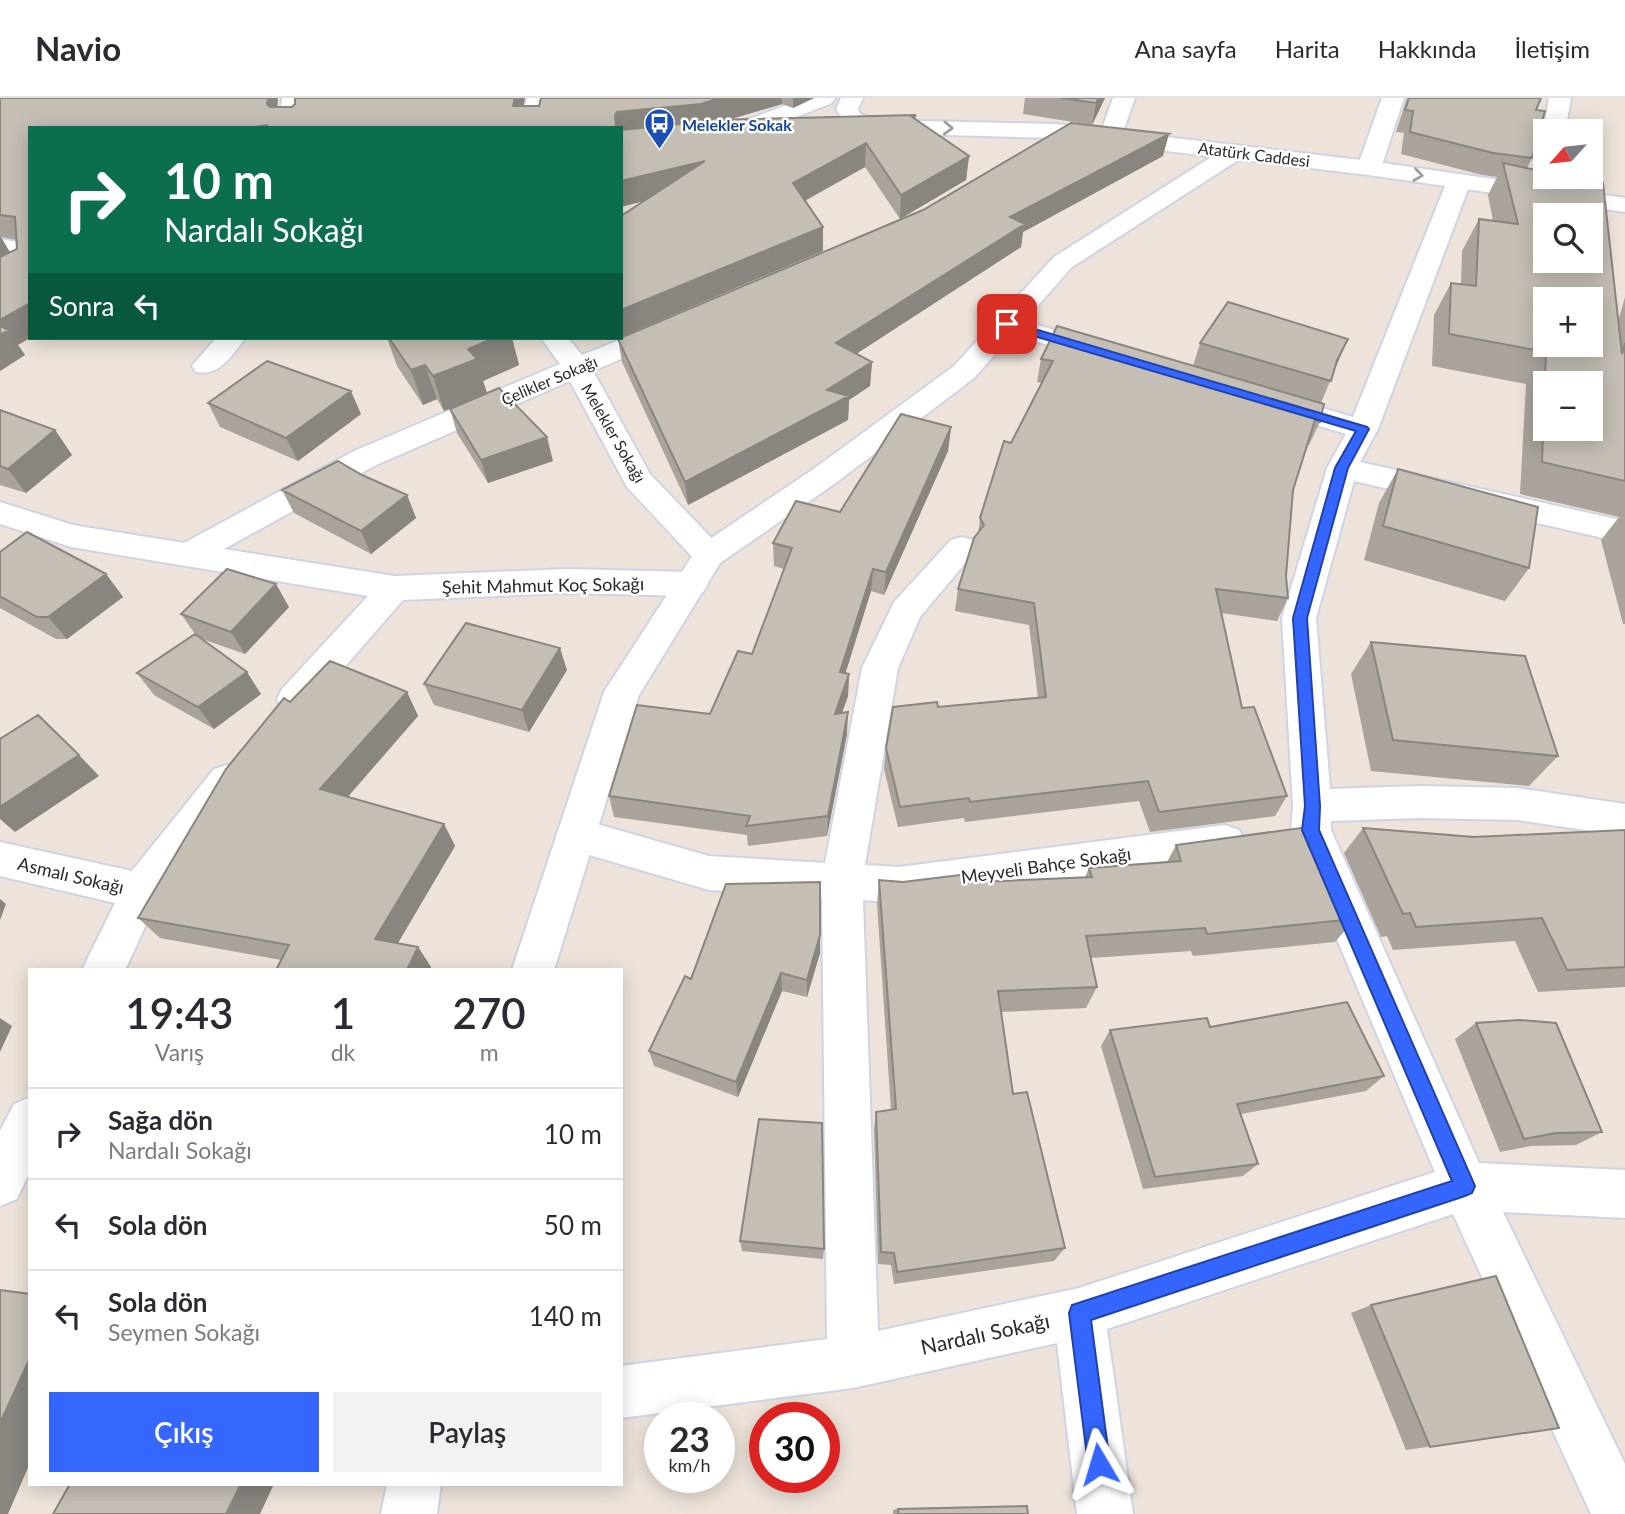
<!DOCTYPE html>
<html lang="tr">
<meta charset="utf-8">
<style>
body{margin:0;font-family:Lato,sans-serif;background:#f2f2f3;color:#2b2b33;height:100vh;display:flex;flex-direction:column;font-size:26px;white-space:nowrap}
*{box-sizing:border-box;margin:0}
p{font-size:23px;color:#7c7c81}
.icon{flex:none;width:38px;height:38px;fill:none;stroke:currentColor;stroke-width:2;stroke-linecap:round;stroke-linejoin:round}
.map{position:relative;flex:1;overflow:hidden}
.side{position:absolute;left:28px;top:870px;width:595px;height:518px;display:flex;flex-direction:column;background:#fff;border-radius:0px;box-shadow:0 4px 18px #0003}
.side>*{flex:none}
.top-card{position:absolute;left:28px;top:28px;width:595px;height:214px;border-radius:0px;box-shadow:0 4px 18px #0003;background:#0b6e4f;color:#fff;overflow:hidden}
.needle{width:46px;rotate:243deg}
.fabs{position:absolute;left:1533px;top:21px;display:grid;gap:14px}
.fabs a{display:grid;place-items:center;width:70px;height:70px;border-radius:0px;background:#fff;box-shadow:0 4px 18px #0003;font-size:35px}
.speed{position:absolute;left:644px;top:1304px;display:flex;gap:14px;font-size:35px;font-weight:700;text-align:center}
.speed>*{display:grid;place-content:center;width:91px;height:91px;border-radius:50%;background:#fff;box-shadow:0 4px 18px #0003;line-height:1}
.speed small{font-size:18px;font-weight:400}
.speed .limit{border:10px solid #d22;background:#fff;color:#111}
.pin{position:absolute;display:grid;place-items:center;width:60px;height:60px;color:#fff;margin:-30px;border-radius:14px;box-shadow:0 4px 10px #0006}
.me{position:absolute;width:77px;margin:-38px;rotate:353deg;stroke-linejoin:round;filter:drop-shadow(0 0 5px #0008)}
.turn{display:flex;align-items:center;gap:24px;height:147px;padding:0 21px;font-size:32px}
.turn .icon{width:91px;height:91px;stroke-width:2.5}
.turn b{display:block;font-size:49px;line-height:60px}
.then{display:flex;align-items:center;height:66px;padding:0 21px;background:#0003;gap:14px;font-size:26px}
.eta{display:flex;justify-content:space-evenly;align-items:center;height:119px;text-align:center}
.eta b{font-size:42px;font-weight:600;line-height:49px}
.action{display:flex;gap:14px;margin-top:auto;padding:14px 21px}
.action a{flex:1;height:80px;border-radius:0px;background:#3566ff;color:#fff;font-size:28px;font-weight:600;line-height:80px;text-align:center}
.action a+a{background:#f2f2f3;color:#2b2b33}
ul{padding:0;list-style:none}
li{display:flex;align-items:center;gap:21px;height:91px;padding:0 21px;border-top:2px solid #e1e1e2}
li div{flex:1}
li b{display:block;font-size:26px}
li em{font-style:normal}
header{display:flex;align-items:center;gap:42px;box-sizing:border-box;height:98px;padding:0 35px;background:#fff;border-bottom:2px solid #e1e1e2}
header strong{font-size:33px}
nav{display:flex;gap:38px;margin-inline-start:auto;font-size:24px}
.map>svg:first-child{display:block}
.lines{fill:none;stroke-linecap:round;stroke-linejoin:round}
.minor-casing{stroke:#cfd4e4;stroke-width:4}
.tertiary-casing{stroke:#cfd4e4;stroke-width:4}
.secondary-casing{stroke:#cfd4e4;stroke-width:4}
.minor{fill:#fff;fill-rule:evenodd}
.tertiary{fill:#fff;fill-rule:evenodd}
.secondary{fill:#fff;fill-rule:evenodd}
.wall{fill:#a9a39c;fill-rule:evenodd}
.shaded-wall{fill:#89857f}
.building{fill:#c4beb5;stroke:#89857f;stroke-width:2;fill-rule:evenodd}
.oneway{stroke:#9f9f9f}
.route{fill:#3566ff;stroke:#2242a6;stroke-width:2}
.labels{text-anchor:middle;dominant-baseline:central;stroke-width:5;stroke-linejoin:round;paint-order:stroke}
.far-transit-label{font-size:16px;font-weight:bold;fill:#164399;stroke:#fff;text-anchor:start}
.far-street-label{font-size:16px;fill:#292929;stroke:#fff}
.street-label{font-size:18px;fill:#292929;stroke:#fff}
.near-street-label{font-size:21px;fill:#292929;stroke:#fff}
</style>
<header>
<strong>Navio</strong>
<nav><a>Ana sayfa</a><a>Harita</a><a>Hakkında</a><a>İletişim</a></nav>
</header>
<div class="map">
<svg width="1625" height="1416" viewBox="0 0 1625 1416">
<rect width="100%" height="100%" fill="#ede3da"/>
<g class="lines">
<defs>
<path id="minor" d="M282 0H304L301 30H279Z
M527 0H549L542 30H520Z
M1113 0H1135L1121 39 1118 44H1102L1099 39Z
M1382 0H1404L1381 70 1377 75H1361L1357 70Z
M1549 0H1571L1565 33H1545V36L1543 33Z
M1459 76 1467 78 1471 83 1378 331 1360 364 1625 423V445L1354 383 1316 520 1330 691 1419 688 1518 690 1625 706V738L1518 722 1419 720 1331 723V732L1479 1065 1625 1072V1120L1503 1114 1625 1366V1416H1591L1453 1116 1107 1231 1133 1416H1077L1057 1245 853 1290 621 1320V1268L827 1241 822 800 709 792 562 749 556 737 562 725 576 720 709 758 825 765 862 570 894 504 951 442 962 439 973 442 978 450 920 519 898 570 865 767 899 769 1225 727 1239 732 1245 744 1239 756 1225 761 899 805 863 802 878 1233 1079 1190 1435 1074 1291 732 1293 708 1282 520 1327 370 1346 336 1261 310 1257 304 1261 298 1271 295 1353 319 1447 83 1451 78Z
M0 141 30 146V162L0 157Z
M1007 218 1112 249 1116 255 1112 261 1102 263 997 232 994 226 997 220Z
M669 222 679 224 682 230 679 236 593 273 650 376 720 449 725 457 720 465 709 468 698 465 627 389 570 283 376 367 224 451 394 478 567 471 691 474 703 478 708 486 703 494 691 498 567 495 403 502 308 611 295 615 282 611 277 601 282 591 368 498 71 449 0 426V404L73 427 184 445 354 353 560 266 541 240H568L582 257Z
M216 240H245C233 257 219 279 196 274L192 268Z
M227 667 240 671 246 682 156 805 125 872H82L115 805 0 778V744L132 773 214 671Z
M30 999V1073L17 1101 0 1108V1033L14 1006Z"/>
<path id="tertiary" d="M1235 47 1243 49 1246 54 1243 59 1072 169 974 280 837 384 720 465 639 597 554 872H512L604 594 698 449 815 370 954 268 1054 159 1227 49Z
M387 1386H441L437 1416H381Z"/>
<path id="secondary" d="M805 0H835L832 5 768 30 679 52 621 55V41L679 38 752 20Z
M841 0H863L858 11 860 16 882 22 1056 26 1369 63 1625 100V114L1369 77 1056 40 874 35 844 25 836 11Z"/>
</defs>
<use href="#minor" class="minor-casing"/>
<use href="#tertiary" class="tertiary-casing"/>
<use href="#secondary" class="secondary-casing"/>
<use href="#minor" class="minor"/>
<use href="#tertiary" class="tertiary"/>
<use href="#secondary" class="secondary"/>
</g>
<path class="wall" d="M0 0 278 9 525 0 523 8H539L541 0H814L793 10 782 6 730 21 916 17V21L969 58 966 82 900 121 865 69 805 103 823 153 644 103 621 30H30L18 247 25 257 0 273ZM1 139 17 142V151L10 155Z
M1025 0H1105L1092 27 1023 16Z
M1407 0H1541L1536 12 1532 60 1527 70 1618 224 1625 199V526H1623L1601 442 1619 419 1520 396 1526 286 1432 268 1434 217 1451 185 1461 186 1462 153 1479 121 1493 123 1488 97 1497 79 1482 77 1401 56 1404 35 1396 34Z
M1163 58 1023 134 1021 149 856 256 872 264 870 288 849 302 848 322 688 407 622 264 618 241Z
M387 240H512L519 267 483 283 487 295 444 313 437 301 423 307 397 268Z
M1200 245 1338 264 1321 305 1320 324 1309 347 1307 346 1293 392 1286 478 1288 500 1277 523 1221 515 1242 610 1287 698 1275 718 1150 734 1139 703 965 724 964 720 898 729 884 671 886 650 938 609 1038 600 1029 527 955 513 958 491 978 436 980 420 1011 345 1042 285 1037 284 1041 261 1193 268Z
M208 305 361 316 298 363 220 329Z
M450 311 553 363 488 385 457 335Z
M0 312 55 332 72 357 26 395 0 387Z
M951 329 948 353 884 497 871 493 845 576H849L848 598 842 615 847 636 827 738 748 748 747 737 614 719 609 698 710 616 752 556 784 471 774 468 773 445 840 414Z
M1398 371 1529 470 1505 503 1364 462 1379 405Z
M362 377 407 397 416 420 371 456 294 415 282 392Z
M0 454 106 476 123 499 67 541H56L0 510Z
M289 509 245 556 202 541 261 596 214 631 154 597 137 575 195 536 181 516Z
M1371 544 1558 658 1529 688 1371 673 1351 576Z
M567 572 529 634 434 607 424 586Z
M407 594 418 618 348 699 444 726 455 748 398 845 418 849 431 869 429 872H276L281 862 160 840 138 820 290 604Z
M1363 730 1474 739 1625 732V889L1538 894 1515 843 1393 852 1387 838 1381 839 1344 755Z
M1176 747 1355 821 1335 844 1193 858 1191 853 1091 860 1097 889 1086 910 1001 914 1013 996 1065 1150 1054 1163 894 1186 891 1167 878 1166 874 1031 876 1014 891 1012 877 806 879 782 903 784H978L1085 779 1089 770 1167 764Z
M820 855 807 899 782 893 738 999 654 968 649 953 691 881Z
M1476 925 1602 1034 1576 1047 1531 1048 1500 1054 1455 941Z
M1210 929 1384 978 1366 993 1241 1016 1258 1066 1243 1078 1143 1091 1101 948 1110 932Z
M740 1143 824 1151 823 1161 742 1153Z
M1371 1207 1559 1330 1406 1352 1351 1215Z
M898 1411 1028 1416H893V1412Z"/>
<path class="shaded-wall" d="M268 0H278L276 30 267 6Z
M515 0H525L518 30 513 8Z
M720 0H782V6L725 23 621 38V30H616L615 17 617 14Z
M793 0H814L793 10Z
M1099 0H1105L1092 27 1096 5Z
M267 27 268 30H247Z
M1169 36 1163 58 1023 134 1021 149 836 269V245L1010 119Z
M866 45 865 69 793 109V85Z
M969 58 966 82 900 121 901 97Z
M705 63 707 87 621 109V83Z
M823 129V153L621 239V212Z
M0 138 15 162 0 171Z
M30 205V240L18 247 25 257 0 273V222Z
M494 240H512L519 267 483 283 487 295 444 313 433 278 468 251Z
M1348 241 1338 264 1326 286 1337 262Z
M872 264 870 288 849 302 848 322 688 407 685 384Z
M425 267 437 301 423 307 411 272Z
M351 293 361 316 298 363 286 340Z
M951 329 948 353 884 497 886 474Z
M55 332 72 357 26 395 8 371Z
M547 339 553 363 488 385 481 362Z
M407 397 416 420 371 456 361 433Z
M873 471 871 493 839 596 840 574Z
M106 476 123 499 67 541 48 519Z
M276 486 289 509 245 556 231 534Z
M560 550 567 572 529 634 522 612Z
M247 574 261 596 214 631 198 609Z
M849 576 848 598 834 637 835 616Z
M407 594 418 618 335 713 320 691Z
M848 614 847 636 827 738 828 718Z
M79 657 99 678 15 734 0 721V709Z
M444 726 455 748 389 860 375 841Z
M0 801 6 806 0 822Z
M820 837V855L807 899V882Z
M418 849 431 869 429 872H407Z
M781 875 782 893 738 999 736 984Z
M0 920 12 928 0 954Z
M30 1260V1365L8 1416H0V1325Z
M241 1386H274L260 1416H226Z"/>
<path class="building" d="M0 0H268L267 6 270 9H292L295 6V0H515L513 8H539L541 0H720L701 6 617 14 615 17 616 30H268L267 27 247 30H30V205L0 222V159L17 151 15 119 0 117Z
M1061 0H1099L1096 5Z
M1409 0H1541L1536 12 1545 13 1532 60 1493 55 1410 34 1413 13 1405 12Z
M916 17 912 19 969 58 901 97 866 45 793 85 823 129 621 212V118L705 63 621 83V32L701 24 724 18 716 22Z
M1071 25 1169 36 1010 119 1025 126 836 245 872 264 827 292 849 298 685 384 618 241 923 112Z
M1503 65 1545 74V79H1570L1603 85 1622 256 1625 245V383L1542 364 1546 254 1449 236 1451 185 1476 188 1479 121 1518 126ZM1545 117H1591V163H1545ZM1545 201H1591V247H1545ZM1545 285H1591V331H1545Z
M1228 204 1348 241 1337 262 1331 283 1200 245Z
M0 228 9 232 0 237Z
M1057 228 1324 306 1320 324 1315 322 1293 392 1286 478 1288 500 1216 491 1242 610 1254 609 1287 698 1159 714 1148 683 970 704 969 700 900 709 886 650 893 609 937 604 938 609 1046 599 1034 505 958 491 974 440 984 427 980 420 1004 343 1011 345 1053 263 1041 261Z
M389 240H494L468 251 477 261 433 278 425 267 411 272Z
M267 263 351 293 286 340 208 305Z
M499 290 547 339 481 362 450 311Z
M0 312 55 332 8 371 0 368Z
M901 316 951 329 886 474 873 471 840 574 849 576 835 616 848 614 828 718 746 728 750 718 609 698 637 607 710 616 738 553 752 556 792 450 773 445 796 403 840 414Z
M338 363 362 377 407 397 361 433 282 392Z
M1398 371 1538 409 1529 470 1383 428Z
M27 434 106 476 48 519H37L0 498V454Z
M227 471 276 486 231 534 181 516Z
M466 525 560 550 522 612 424 586Z
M195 536 247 574 198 609 137 575Z
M1371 544 1525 558 1558 658 1393 642Z
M330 563 407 594 320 691 444 726 375 841 418 849 407 872H276L289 847 138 820 226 671 284 600 290 604Z
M38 617 79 657 0 709V641Z
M1315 728 1355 821 1207 836 1205 830 1086 838 1097 889 998 893 1013 996 1027 994 1065 1150 897 1174 894 1155 881 1154 876 1014 896 1011 879 782 903 784 976 775 978 784 1092 779 1089 770 1181 763 1176 747Z
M1363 730 1474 739 1625 732V869L1567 872 1542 820 1416 829 1410 815 1403 816Z
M820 784V837L807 882 781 875 736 984 649 953 685 878 691 881 726 786Z
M1347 904 1384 978 1237 1006 1258 1066 1155 1079 1110 932 1207 920 1210 929Z
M1520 922 1556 925 1602 1034 1556 1035 1524 1041 1476 925Z
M759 1021 822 1025 824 1151 740 1143Z
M1496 1178 1559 1330 1430 1349 1371 1207Z
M0 1192 30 1196V1260L0 1325Z
M70 1386H241L226 1416H53Z
M1027 1408 1028 1416H898V1411Z"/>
<defs><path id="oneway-chevron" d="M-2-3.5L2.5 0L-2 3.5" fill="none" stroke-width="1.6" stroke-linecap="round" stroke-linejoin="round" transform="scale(1.75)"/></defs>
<g class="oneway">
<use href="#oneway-chevron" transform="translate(948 30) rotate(2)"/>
<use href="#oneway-chevron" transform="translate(1418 77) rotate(8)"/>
</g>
<path class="route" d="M1003 224H1011L1367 329 1369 331 1348 370 1307 520 1320 708 1319 732 1475 1088 1472 1095 1465 1098 1091 1222 1110 1366 1107 1374 1099 1377 1091 1374 1088 1366 1069 1215 1072 1207 1452 1083 1302 732 1305 708 1293 520 1335 370 1356 333 1003 229Z"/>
<defs>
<symbol id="bus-pin" viewBox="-11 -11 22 30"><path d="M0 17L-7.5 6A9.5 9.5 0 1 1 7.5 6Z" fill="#1a4fb4" stroke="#fff"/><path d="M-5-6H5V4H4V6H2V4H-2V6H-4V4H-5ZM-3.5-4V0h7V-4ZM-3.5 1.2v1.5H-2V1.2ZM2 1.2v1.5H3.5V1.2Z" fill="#fff"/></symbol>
</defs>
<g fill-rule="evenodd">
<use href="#bus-pin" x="642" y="8" width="35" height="47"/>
</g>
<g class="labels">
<g class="far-transit-label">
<text x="682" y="26">Melekler Sokak</text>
</g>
<g class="far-street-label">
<text transform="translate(1254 56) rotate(7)">Atatürk Caddesi</text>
<text transform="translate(549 282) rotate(-23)">Çelikler Sokağı</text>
<text transform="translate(614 335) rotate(60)">Melekler Sokağı</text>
</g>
<g class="street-label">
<text transform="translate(543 487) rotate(-1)">Şehit Mahmut Koç Sokağı</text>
<text transform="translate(1046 767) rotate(-8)">Meyveli Bahçe Sokağı</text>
<text transform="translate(71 777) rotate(13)">Asmalı Sokağı</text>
</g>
<g class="near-street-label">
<text transform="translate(985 1235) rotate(-12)">Nardalı Sokağı</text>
</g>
</g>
</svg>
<div class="fabs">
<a><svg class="needle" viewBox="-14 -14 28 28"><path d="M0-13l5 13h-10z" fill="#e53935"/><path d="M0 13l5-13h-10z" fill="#7c7c81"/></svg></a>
<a><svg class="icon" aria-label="search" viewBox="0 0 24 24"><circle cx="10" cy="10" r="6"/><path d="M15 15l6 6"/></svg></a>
<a>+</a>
<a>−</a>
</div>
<div class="speed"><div>23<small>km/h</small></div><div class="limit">30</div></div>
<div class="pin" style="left:1007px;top:226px;background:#d93025"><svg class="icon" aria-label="arrive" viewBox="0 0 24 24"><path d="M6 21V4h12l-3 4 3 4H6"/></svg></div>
<svg class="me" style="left:1099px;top:1366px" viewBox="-20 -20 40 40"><path d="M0-17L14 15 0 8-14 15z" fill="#3566ff" stroke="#fff" stroke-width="4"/></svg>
<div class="top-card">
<div class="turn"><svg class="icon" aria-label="right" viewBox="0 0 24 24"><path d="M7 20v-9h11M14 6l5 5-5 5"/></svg><div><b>10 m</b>Nardalı Sokağı</div></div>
<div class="then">Sonra<svg class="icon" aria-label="left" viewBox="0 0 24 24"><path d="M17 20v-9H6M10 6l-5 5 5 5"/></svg></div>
</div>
<section class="side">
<div class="eta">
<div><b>19:43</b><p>Varış</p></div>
<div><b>1</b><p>dk</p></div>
<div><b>270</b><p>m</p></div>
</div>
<ul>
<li><svg class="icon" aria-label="right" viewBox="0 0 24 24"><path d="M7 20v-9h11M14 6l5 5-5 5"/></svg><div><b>Sağa dön</b><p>Nardalı Sokağı</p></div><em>10 m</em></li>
<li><svg class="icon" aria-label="left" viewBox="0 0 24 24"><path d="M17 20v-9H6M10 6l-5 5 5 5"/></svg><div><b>Sola dön</b></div><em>50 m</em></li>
<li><svg class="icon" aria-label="left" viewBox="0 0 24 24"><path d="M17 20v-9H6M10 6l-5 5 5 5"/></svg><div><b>Sola dön</b><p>Seymen Sokağı</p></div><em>140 m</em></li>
</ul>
<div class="action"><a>Çıkış</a><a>Paylaş</a></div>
</section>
</div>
